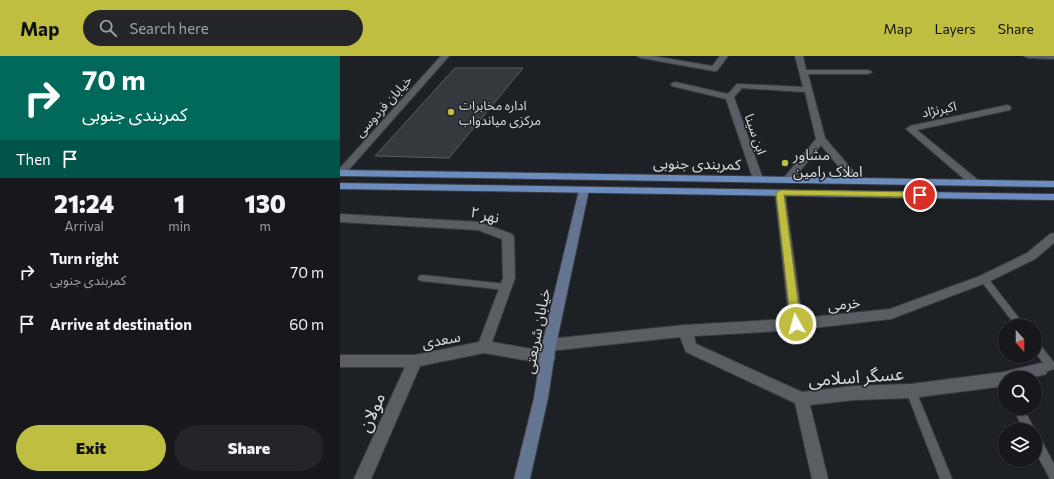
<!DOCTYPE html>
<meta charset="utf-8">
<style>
body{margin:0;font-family:Commissioner,"Noto Sans Arabic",sans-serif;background:#232528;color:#f1f3f6;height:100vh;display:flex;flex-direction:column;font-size:15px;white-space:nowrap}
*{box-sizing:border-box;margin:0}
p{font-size:13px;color:#9ea0a3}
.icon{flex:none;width:22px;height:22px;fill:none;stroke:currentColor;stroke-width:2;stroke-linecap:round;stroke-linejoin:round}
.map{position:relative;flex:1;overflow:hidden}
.side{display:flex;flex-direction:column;background:#16181b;width:340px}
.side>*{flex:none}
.hud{background:#00695c;color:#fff;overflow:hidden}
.needle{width:26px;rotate:159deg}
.tools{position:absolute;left:658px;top:263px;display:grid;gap:8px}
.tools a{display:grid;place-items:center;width:44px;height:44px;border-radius:50%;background:#16181b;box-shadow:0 1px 3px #0004,0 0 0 1px #35373a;font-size:20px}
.pin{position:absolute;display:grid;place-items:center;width:34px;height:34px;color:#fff;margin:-17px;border:2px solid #fff;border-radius:50%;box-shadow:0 1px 4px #0007}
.me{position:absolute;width:44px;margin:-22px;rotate:353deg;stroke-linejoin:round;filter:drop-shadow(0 0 3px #0008)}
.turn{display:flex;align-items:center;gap:14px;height:84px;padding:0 16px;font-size:18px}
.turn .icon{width:52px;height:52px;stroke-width:2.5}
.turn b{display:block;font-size:28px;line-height:34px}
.then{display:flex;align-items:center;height:38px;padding:0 16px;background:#0003;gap:8px;font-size:15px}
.eta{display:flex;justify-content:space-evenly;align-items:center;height:68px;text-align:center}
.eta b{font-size:24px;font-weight:800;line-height:28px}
.cta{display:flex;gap:8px;margin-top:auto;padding:8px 16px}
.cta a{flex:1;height:46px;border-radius:24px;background:#bfbe41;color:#111;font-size:16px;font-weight:800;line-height:46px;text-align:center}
.cta a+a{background:#232528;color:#f1f3f6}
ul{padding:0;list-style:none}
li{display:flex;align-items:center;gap:12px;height:52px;padding:0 16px}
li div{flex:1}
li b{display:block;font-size:15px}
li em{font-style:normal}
header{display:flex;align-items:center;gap:24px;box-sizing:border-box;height:56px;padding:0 20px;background:#bfbe41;color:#111}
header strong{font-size:19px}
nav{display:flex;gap:22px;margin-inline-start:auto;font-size:14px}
.search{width:280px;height:36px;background:#232528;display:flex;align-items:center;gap:10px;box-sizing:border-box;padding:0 14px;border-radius:22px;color:#9ea0a3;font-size:15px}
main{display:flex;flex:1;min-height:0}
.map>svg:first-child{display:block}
.building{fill:#35383d;stroke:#5a5e63}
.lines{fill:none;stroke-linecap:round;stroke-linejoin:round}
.lane-casing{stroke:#3a3c41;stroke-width:2}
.street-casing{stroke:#3a3c41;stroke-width:2}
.secondary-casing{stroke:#3a3c41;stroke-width:2}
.primary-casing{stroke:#3a3c41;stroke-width:2}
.lane{fill:#5a5e64;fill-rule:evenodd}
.street{fill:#5a5e64;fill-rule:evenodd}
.secondary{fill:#637591;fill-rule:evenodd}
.primary{fill:#6c8cbe;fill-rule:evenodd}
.route{fill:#bfbe41;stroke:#7c7c2a}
.poi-dot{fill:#bfbe41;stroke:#1d2024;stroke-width:1.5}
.labels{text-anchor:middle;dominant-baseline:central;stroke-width:3;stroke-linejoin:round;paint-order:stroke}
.far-poi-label{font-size:13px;fill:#dbdde1;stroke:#1d2024;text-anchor:start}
.far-street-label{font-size:13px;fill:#dbdde1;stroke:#1d2024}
.poi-label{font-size:15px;fill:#dbdde1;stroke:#1d2024;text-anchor:start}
.street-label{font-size:15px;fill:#dbdde1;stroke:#1d2024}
.near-street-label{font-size:18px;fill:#dbdde1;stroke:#1d2024}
</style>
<header>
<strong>Map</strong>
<div class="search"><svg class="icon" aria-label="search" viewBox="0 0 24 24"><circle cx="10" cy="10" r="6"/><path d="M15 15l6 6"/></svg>Search here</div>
<nav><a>Map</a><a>Layers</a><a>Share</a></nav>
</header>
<main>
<section class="side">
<div class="hud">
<div class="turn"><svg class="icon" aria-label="right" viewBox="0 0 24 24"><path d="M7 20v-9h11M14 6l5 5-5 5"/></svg><div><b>70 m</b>کمربندی جنوبی</div></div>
<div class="then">Then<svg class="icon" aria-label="arrive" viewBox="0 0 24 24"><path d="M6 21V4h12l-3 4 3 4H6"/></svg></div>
</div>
<div class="eta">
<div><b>21:24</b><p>Arrival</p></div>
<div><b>1</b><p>min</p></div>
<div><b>130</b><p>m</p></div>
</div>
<ul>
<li><svg class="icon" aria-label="right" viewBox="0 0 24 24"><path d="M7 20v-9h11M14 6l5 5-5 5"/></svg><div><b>Turn right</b><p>کمربندی جنوبی</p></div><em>70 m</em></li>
<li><svg class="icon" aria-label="arrive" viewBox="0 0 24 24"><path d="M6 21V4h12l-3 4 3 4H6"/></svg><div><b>Arrive at destination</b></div><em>60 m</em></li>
</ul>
<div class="cta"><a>Exit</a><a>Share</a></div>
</section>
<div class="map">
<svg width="714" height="423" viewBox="0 0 714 423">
<rect width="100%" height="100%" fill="#1d2024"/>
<path class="building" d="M115 12H183L109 102 35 100Z"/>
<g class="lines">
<defs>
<path id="lane" d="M82 219 166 228 169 229 170 231 169 233 166 234 82 225 79 224 78 222 79 220Z
M644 220 647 221 685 270H676L641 225 640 223 641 221Z
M695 285 698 286 714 307V313L701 317 698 316 696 313 698 310 704 308 695 296Z
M571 330 574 332 576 335 612 423H600L566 335 568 332Z
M673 352H683L695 374V375L684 374Z
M695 379 699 380 714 408V423H710L695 395Z"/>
<path id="street" d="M101 0H109L4 119 0 120V112Z
M297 0H313L372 10 380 0H388L377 15H374L301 2Z
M455 0H463L466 14H528L532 16 528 18H468L485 82 520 123 521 125 520 127H512L481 89 451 126 447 127 442 124 476 83 465 36 402 32 394 41 423 123 418 126 413 123 386 43 332 30 331 28 335 26 388 38 397 28H400L463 31Z
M684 0H714V3L688 2Z
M667 49 670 50 671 52 670 54 577 74 638 124 639 126 638 128H630L566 73 570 70Z
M440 134 445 137 462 262 550 253 640 220 687 197 710 178 714 177V187L695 203 648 226 551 263 456 274 354 280 356 288 462 336 514 330 571 328 664 316 701 307 706 308 708 313 706 318 691 322H665V330L571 342 514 344 470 349 488 423H472L455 347 346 296 340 281 209 295 204 293 202 289 204 285 209 283 345 269 449 263 435 137Z
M0 158 139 166 172 178 174 181 175 222 152 286 208 296 213 298 215 302 213 306 208 308 144 297 80 310 31 423H14L65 311H0V299H75L139 286 163 222 162 183 138 174 0 166Z"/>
<path id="secondary" d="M244 131 249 134 216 289 208 342 190 423H174L194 342 202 289 239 134Z"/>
<path id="primary" d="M0 114 714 125V131L0 120Z
M0 127 714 138V144L0 133Z"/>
</defs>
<use href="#lane" class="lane-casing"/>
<use href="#street" class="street-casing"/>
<use href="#secondary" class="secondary-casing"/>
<use href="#primary" class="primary-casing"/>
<use href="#lane" class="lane"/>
<use href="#street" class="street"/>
<use href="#secondary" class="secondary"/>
<use href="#primary" class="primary"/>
</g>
<path class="route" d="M440 134 580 136 583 139 580 141 444 139 461 268 459 271 456 273 452 271 451 268 436 137Z"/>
<g class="poi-dot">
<circle cx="111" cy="56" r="4"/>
<circle cx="445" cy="107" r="4"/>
</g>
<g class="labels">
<g class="far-poi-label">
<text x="119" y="49">اداره مخابرات<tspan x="119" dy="15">مرکزی میاندواب</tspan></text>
</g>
<g class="far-street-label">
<text transform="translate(43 50) rotate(-48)">خیابان فردوسی</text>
<text transform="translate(599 53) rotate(-12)">اکبرنژاد</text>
<text transform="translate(416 78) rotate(71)">ابن سینا</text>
</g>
<g class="poi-label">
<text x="453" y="98">مشاور<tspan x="453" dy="17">املاک رامین</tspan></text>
</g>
<g class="street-label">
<text transform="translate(357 107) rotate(1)">کمربندی جنوبی</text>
<text transform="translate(145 158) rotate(13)">نهر ۲</text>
<text transform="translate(504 247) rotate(-6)">خرمی</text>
<text transform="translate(196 275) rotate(-79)">خیابان شریعتی</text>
<text transform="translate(101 283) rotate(-11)">سعدی</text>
</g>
<g class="near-street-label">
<text transform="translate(516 320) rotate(-4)">عسگر اسلامی</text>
<text transform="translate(31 356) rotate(-66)">مولان</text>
</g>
</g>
</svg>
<div class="tools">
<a><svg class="needle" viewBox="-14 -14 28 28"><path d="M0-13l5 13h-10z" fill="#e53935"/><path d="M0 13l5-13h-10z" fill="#9ea0a3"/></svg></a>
<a><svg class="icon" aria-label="search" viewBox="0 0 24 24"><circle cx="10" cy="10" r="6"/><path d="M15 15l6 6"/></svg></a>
<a><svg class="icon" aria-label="layers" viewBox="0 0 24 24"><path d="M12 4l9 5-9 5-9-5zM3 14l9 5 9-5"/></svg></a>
</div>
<div class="pin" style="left:580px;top:139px;background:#d93025"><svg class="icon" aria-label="arrive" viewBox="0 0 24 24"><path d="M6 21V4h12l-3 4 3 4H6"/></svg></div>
<svg class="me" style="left:456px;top:268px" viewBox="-20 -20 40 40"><circle r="17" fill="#bfbe41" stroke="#fff" stroke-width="3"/><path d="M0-11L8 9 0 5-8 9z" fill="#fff"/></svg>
</div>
</main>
